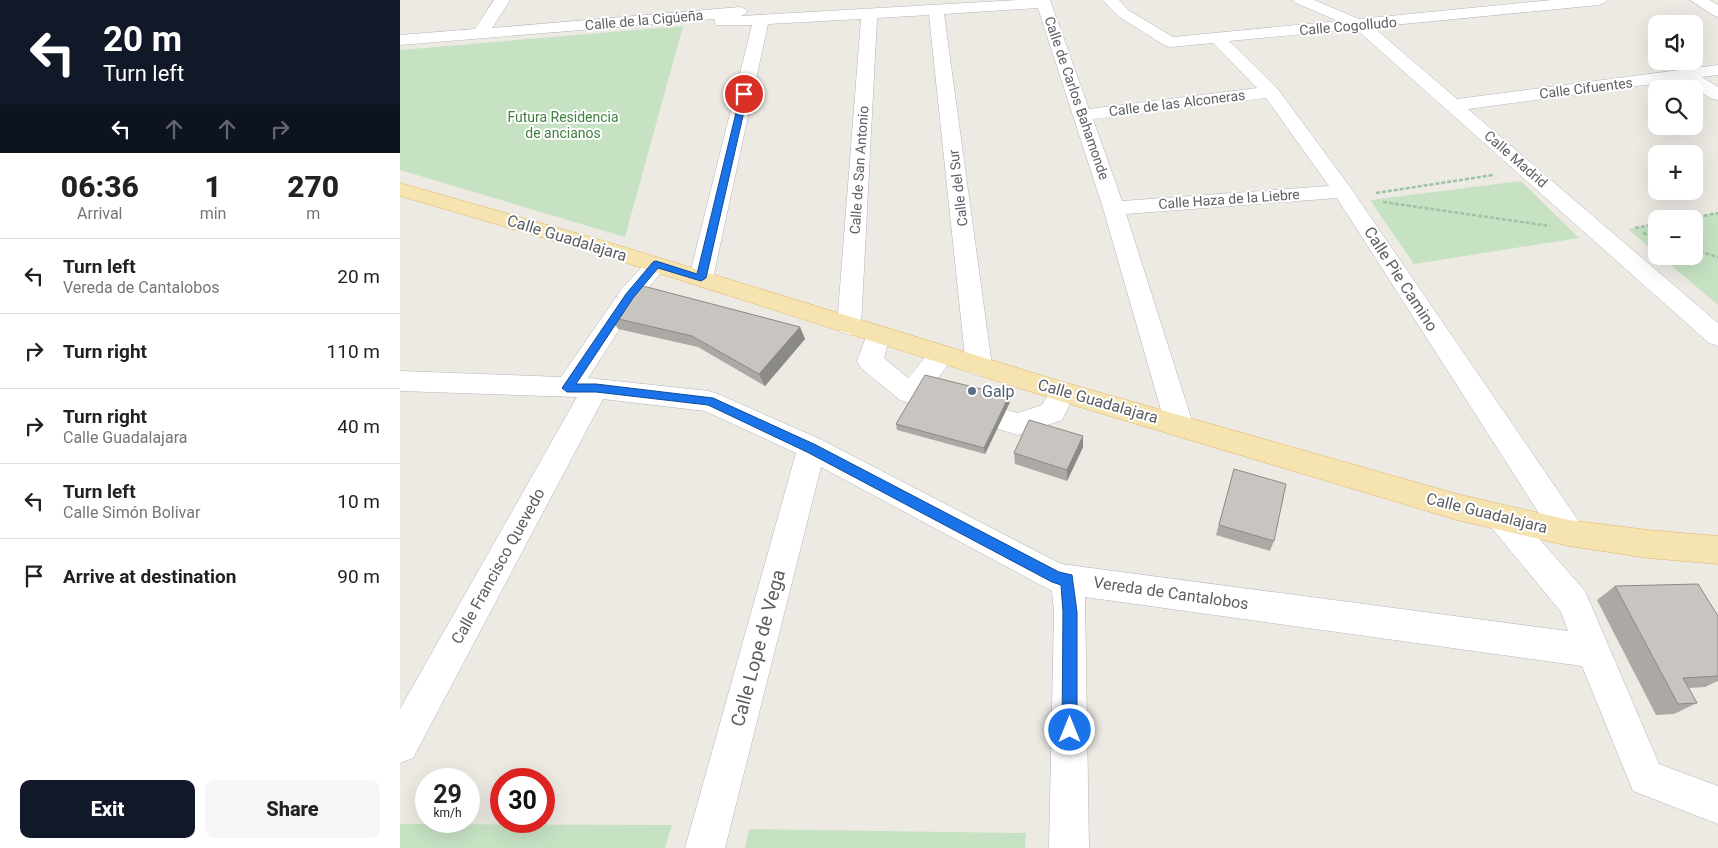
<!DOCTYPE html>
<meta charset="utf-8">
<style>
body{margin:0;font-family:Roboto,sans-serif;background:#f6f6f6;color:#222;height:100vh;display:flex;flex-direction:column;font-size:19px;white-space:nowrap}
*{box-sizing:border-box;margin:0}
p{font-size:16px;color:#767676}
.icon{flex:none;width:28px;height:28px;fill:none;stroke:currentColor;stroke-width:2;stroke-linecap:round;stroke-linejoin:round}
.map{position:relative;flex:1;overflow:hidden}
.sheet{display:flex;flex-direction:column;background:#fff;width:400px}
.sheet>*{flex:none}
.hud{background:#111827;color:#fff;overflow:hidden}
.buttons{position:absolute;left:1248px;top:15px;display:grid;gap:10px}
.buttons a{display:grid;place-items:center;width:55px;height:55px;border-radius:10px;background:#fff;box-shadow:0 5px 20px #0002;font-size:25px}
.speed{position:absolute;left:15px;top:768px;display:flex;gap:10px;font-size:25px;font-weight:700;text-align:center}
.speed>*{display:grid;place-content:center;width:65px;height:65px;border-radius:50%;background:#fff;box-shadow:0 5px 20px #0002;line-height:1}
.speed small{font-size:12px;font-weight:400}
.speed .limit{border:8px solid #d22;background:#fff;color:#111}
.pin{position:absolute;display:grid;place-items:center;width:42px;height:42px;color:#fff;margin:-21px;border:2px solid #fff;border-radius:50%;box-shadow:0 1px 5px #0007}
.me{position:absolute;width:55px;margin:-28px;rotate:0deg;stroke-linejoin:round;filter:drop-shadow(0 0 4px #0008)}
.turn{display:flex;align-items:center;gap:18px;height:105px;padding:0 20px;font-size:22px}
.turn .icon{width:65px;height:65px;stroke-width:2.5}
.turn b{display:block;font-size:35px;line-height:42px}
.lanes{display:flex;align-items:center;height:48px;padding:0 20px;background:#0003;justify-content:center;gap:25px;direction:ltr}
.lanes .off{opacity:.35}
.eta{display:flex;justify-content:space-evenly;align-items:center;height:85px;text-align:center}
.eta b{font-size:30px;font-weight:800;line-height:35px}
.action{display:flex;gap:10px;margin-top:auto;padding:10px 20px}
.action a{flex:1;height:58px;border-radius:10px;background:#111827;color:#fff;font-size:20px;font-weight:800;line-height:58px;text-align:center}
.action a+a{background:#f6f6f6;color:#222}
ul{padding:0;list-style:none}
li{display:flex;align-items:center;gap:15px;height:75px;padding:0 20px;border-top:1px solid #e0e0e0}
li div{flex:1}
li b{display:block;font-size:19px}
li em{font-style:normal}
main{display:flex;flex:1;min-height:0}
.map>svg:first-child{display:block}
.green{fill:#c6e2c3}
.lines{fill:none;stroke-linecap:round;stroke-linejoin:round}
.minor-casing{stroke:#b1b4b8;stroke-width:1}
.major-casing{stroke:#e2b568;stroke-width:1}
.path{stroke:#9dc2a4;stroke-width:2.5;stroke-dasharray:4 2;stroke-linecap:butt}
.minor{fill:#fff;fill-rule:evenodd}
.major{fill:#f6e4b0;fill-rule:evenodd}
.wall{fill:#aca9a5}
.shaded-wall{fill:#8c8a86}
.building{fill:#c8c5c0;stroke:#8c8a86}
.route{fill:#1a73e8;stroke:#114b97}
.service-dot{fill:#5c6f8a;stroke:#fff;stroke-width:2}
.labels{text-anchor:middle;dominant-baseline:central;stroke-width:4;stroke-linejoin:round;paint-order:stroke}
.far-street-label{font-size:14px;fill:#5c6063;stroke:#fff}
.far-park-label{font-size:14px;fill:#41803e;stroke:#fff}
.street-label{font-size:16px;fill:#5c6063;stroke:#fff}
.service-label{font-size:16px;fill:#4e5e75;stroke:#fff;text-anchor:start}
.near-street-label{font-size:19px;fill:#5c6063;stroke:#fff}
</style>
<main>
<section class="sheet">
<div class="hud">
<div class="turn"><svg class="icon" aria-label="left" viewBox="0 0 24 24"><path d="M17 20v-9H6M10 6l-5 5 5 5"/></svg><div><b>20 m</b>Turn left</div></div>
<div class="lanes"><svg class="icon" aria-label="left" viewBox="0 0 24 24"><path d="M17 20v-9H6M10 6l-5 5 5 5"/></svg><svg class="icon off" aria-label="ahead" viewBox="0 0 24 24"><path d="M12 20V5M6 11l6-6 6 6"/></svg><svg class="icon off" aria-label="ahead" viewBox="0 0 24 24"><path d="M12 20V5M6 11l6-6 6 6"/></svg><svg class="icon off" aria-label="right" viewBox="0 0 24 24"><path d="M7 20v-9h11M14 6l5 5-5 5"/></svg></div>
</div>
<div class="eta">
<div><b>06:36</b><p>Arrival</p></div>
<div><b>1</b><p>min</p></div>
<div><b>270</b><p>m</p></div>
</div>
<ul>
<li><svg class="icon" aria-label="left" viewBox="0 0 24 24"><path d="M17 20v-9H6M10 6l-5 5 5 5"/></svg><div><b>Turn left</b><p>Vereda de Cantalobos</p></div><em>20 m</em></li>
<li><svg class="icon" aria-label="right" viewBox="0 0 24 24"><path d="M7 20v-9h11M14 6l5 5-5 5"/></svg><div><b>Turn right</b></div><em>110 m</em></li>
<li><svg class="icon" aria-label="right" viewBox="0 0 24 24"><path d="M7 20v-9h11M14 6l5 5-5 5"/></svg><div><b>Turn right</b><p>Calle Guadalajara</p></div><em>40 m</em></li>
<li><svg class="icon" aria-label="left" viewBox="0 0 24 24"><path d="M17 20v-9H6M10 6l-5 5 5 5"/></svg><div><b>Turn left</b><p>Calle Simón Bolivar</p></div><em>10 m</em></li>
<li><svg class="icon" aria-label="arrive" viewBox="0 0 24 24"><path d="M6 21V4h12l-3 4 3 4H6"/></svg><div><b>Arrive at destination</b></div><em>90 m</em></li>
</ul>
<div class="action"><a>Exit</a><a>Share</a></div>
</section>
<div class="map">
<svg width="1318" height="848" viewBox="0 0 1318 848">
<rect width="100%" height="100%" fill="#edeae4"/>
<path class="green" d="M283 26 225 237 0 170V50Z
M1121 181 1179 238 1014 264 970 200Z
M1318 213V305L1260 256H1294V219H1286Z
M1256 224V253L1228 229Z
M0 824 272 825 265 848H0Z
M349 829 626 833 625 848H345Z"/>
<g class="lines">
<defs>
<path id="minor" d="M94 0H110L92 28 340 7 345 9 348 12 341 16 618 0H650L689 109 857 88 813 43 770 47 764 45 718 16 703 0H719L728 10 773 37 938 21 896 3 893 0H914L959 19 1152 0H1207L1204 3 1199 5 973 27 1057 99 1318 65V75L1302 77 1318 87V100L1312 99 1282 80 1068 109 1318 323V346L1309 343 956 29 829 41 877 88 950 187 1180 523 1184 533 1180 543 1169 546 1158 543 937 198 726 214 793 424 789 432 779 435 769 432 765 424 703 208 638 8 544 14 592 366 588 373 579 376 570 373 566 366 529 15 477 18 461 326 458 332 449 335 440 332 437 326 461 19 368 24 313 278 309 283 301 286 293 283 289 278 352 25H316L314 19 0 45V35L75 29ZM866 98 929 186 722 201 693 119Z
M1290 0H1309L1318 5V17L1313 15Z
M256 258 264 260 267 265 237 302 188 378 309 391 318 394 422 440 661 564 1168 631 1161 612 1091 527 1087 518 1091 509 1102 505 1113 509 1185 591 1259 764 1318 786V824L1233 791 1182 666 685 597 689 848H649L654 612 652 591 421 467 325 848H285L396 453 305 411 203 399 13 758 0 763V709L177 397 0 391V371L161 377 221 290 248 260Z
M478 326 487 329 490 335 484 358 508 378C522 365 529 342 551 348L555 355 530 389 618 413 642 405 654 385 663 382 672 385 676 392 662 420 618 435 500 400 461 368 457 361 469 329Z"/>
<path id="major" d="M0 183 211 243 663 382 1057 494 1169 520 1248 530 1318 536V564L1248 558 1169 546 1057 520 663 402 195 253 0 196Z"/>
</defs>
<use href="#minor" class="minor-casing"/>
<use href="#major" class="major-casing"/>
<path class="path" d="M976 193 1093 175
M983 202 1150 226
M1286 219 1318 213
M1235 228 1256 224
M1243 233 1256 238
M1294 250 1318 257"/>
<use href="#minor" class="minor"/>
<use href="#major" class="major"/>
</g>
<path class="wall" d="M210 317 400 327 405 339 365 386 298 347 218 329Z
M609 396 610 402 585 454 497 430 496 424Z
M683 447 667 481 615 464 614 453Z
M834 469 874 541 870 551 816 535Z
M1215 586 1318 616V681L1305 687 1289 688 1297 703 1274 714 1256 715 1197 600Z"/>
<path class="shaded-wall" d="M400 327 405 339 365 386 359 374Z
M609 396 610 402 585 454 584 448Z
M683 436V447L667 481V470Z"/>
<path class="building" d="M243 286 400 327 359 374 292 336 210 317Z
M525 375 609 396 584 448 496 424Z
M629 420 683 436 667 470 614 453Z
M834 469 886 484 874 541 819 525Z
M1298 584 1318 616V676L1283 678 1297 703 1278 704 1215 586Z"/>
<path class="route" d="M341 92 348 94 306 278 301 281 258 268 233 298 176 384H196L313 398 416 445 659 572 672 575 677 612V730L675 735 670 738 664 735 662 730 663 612 661 585 652 582 407 452 308 405 196 392H167L162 388 226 294 253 262 256 261 297 274Z"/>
<circle class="service-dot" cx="572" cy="391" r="5"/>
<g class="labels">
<g class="far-street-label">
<text transform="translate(244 20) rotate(-5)">Calle de la Cigúeña</text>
<text transform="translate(948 26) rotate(-5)">Calle Cogolludo</text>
<text transform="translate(1186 88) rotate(-7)">Calle Cifuentes</text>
<text transform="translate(677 98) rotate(71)">Calle de Carlos Bahamonde</text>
<text transform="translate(777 103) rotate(-7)">Calle de las Alconeras</text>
<text transform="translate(1116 159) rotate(41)">Calle Madrid</text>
<text transform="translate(459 170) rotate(-86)">Calle de San Antonio</text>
<text transform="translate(558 188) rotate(-97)">Calle del Sur</text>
<text transform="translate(829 199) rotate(-4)">Calle Haza de la Liebre</text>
</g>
<g class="far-park-label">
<text x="163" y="117">Futura Residencia<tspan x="163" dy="16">de ancianos</tspan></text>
</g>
<g class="street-label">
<text transform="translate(167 238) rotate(17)">Calle Guadalajara</text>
<text transform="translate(1001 279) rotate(57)">Calle Pie Camino</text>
<text transform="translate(698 401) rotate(16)">Calle Guadalajara</text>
<text transform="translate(1087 513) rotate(14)">Calle Guadalajara</text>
<text transform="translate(98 566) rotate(-61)">Calle Francisco Quevedo</text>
<text transform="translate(771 593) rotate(8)">Vereda de Cantalobos</text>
</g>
<g class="service-label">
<text x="582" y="391">Galp</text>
</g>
<g class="near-street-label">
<text transform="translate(358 648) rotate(-75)">Calle Lope de Vega</text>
</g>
</g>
</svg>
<div class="buttons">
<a><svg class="icon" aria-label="sound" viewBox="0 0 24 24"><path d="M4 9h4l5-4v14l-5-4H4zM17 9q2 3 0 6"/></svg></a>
<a><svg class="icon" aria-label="search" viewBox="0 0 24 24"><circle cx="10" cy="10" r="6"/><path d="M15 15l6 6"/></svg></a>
<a>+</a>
<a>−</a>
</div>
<div class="speed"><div>29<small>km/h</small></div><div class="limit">30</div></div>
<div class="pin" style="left:344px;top:94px;background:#d93025"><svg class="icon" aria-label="arrive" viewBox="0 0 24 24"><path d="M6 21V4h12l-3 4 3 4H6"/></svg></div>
<svg class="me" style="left:670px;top:730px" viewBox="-20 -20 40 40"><circle r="17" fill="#1a73e8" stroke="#fff" stroke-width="3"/><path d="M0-11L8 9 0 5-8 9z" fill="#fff"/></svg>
</div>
</main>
